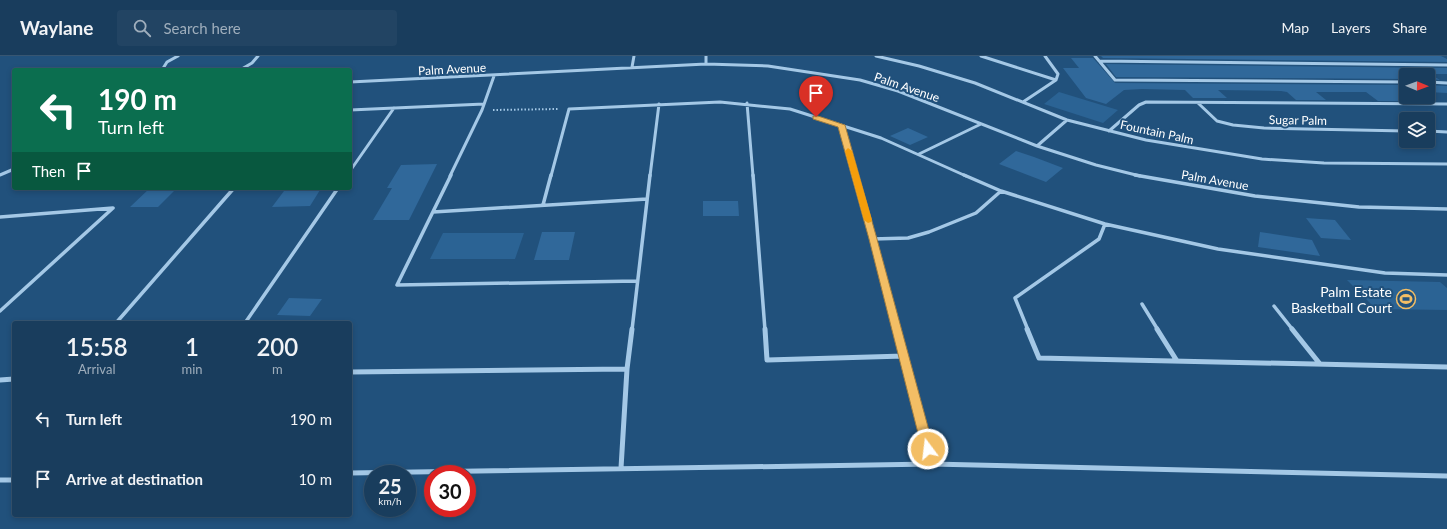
<!DOCTYPE html>
<style>
body{margin:0;font-family:Lato,sans-serif;background:#224463;color:#f1f3f6;height:100vh;display:flex;flex-direction:column;font-size:15px;white-space:nowrap}
*{box-sizing:border-box;margin:0}
p{font-size:13px;color:#9faebc}
.icon{flex:none;width:22px;height:22px;fill:none;stroke:currentColor;stroke-width:2;stroke-linecap:round;stroke-linejoin:round}
.map{position:relative;flex:1;overflow:hidden}
.side{position:absolute;left:12px;top:265px;width:340px;height:196px;display:flex;flex-direction:column;background:#193d5d;border-radius:4px;box-shadow:0 2px 6px #0003,0 0 0 1px #375672}
.side>*{flex:none}
.hud{position:absolute;left:12px;top:12px;width:340px;height:122px;border-radius:4px;box-shadow:0 2px 6px #0003,0 0 0 1px #375672;background:#0b6e4f;color:#fff;overflow:hidden}
.needle{width:26px;rotate:91deg}
.fabs{position:absolute;left:1399px;top:12px;display:grid;gap:8px}
.fabs a{display:grid;place-items:center;width:36px;height:36px;border-radius:4px;background:#193d5d;box-shadow:0 2px 6px #0003,0 0 0 1px #375672;font-size:20px}
.speed{position:absolute;left:364px;top:409px;display:flex;gap:8px;font-size:20px;font-weight:700;text-align:center}
.speed>*{display:grid;place-content:center;width:52px;height:52px;border-radius:50%;background:#193d5d;box-shadow:0 2px 6px #0003,0 0 0 1px #375672;line-height:1}
.speed small{font-size:10px;font-weight:400}
.speed .limit{border:6px solid #d22;background:#fff;color:#111}
.pin{position:absolute;display:grid;place-items:center;width:34px;height:34px;color:#fff;margin:-41px -17px;border-radius:50% 50% 50% 0;rotate:-45deg;box-shadow:0 0 4px #0007}
.pin .icon{rotate:45deg}
.me{position:absolute;width:44px;margin:-22px;rotate:345deg;stroke-linejoin:round;filter:drop-shadow(0 0 3px #0008)}
.turn{display:flex;align-items:center;gap:14px;height:84px;padding:0 20px;font-size:18px}
.turn .icon{width:52px;height:52px;stroke-width:2.5}
.turn b{display:block;font-size:28px;line-height:34px}
.then{display:flex;align-items:center;height:38px;padding:0 20px;background:#0003;gap:8px;font-size:15px}
.eta{display:flex;justify-content:space-evenly;align-items:center;height:68px;text-align:center}
.eta b{font-size:24px;font-weight:600;line-height:28px}
ul{padding:0;list-style:none}
li{display:flex;align-items:center;gap:12px;height:60px;padding:0 20px}
li div{flex:1}
li b{display:block;font-size:15px}
li em{font-style:normal}
header{display:flex;align-items:center;gap:24px;box-sizing:border-box;height:56px;padding:0 20px;background:#193d5d;border-bottom:1px solid #375672}
header strong{font-size:19px}
nav{display:flex;gap:22px;margin-inline-start:auto;font-size:14px}
.search{width:280px;height:36px;background:#224463;display:flex;align-items:center;gap:10px;box-sizing:border-box;padding:0 14px;border-radius:4px;color:#9faebc;font-size:15px}
.map>svg:first-child{display:block}
.green{fill:#2b6394}
.building{fill:#30689a}
.lines{fill:none;stroke-linecap:round;stroke-linejoin:round}
.path{stroke:#a4c8e6;stroke-width:2;stroke-dasharray:1.5 2;stroke-linecap:butt}
.minor-far2{stroke:#a4c8e6;stroke-width:3}
.minor-far1{stroke:#a4c8e6;stroke-width:3.5}
.minor{stroke:#a4c8e6;stroke-width:5}
.route{fill:#f3be65;stroke:#9e7c42}
.slow{fill:#f59e0b}
.labels{text-anchor:middle;dominant-baseline:central;stroke-width:4;stroke-linejoin:round;paint-order:stroke}
.far-street-label{font-size:12px;fill:#fff;stroke:#21517c}
.poi-label{font-size:14px;fill:#fff;stroke:#21517c;text-anchor:end}
</style>
<header>
<strong>Waylane</strong>
<div class="search"><svg class="icon" aria-label="search" viewBox="0 0 24 24"><circle cx="10" cy="10" r="6"/><path d="M15 15l6 6"/></svg>Search here</div>
<nav><a>Map</a><a>Layers</a><a>Share</a></nav>
</header>
<div class="map">
<svg width="1447" height="473" viewBox="0 0 1447 473">
<rect width="100%" height="100%" fill="#21517c"/>
<path class="green" d="M1059 36 1118 54 1103 67 1044 48Z
M443 177H524L515 203H430Z
M1347 224 1440 226 1447 232V254L1376 253Z"/>
<path class="building" d="M1101 0H1441L1447 3V6L1101 2H1103Z
M1071 2H1093L1115 27 1406 29V36H1400L1412 45H1378L1366 36H1316L1326 44H1296L1287 36 1281 35 1218 34 1227 42H1193L1185 34 1142 33 1124 34 1106 48 1086 42 1063 12H1079Z
M1106 8 1447 12V18H1430L1440 24 1428 23V19H1406V23L1116 21Z
M1428 29 1447 30V37L1428 36Z
M908 72 928 81 910 89 890 80Z
M1016 95 1034 101 1063 112 1046 126 999 108Z
M437 108 409 164H373L392 132H387L401 109Z
M150 132H177L158 151H130Z
M320 134 310 150 272 151 284 135Z
M703 145H738L739 160H703Z
M1306 162 1335 164 1351 184 1321 182Z
M542 176H575L569 204H534Z
M1260 176 1312 184 1320 200 1258 191Z
M289 242 322 243 310 260 277 259Z"/>
<g class="lines">
<path class="path" d="M493 54 558 53"/>
<path class="minor-far2" d="M706 0V8
M876 0 919 10 975 27 1067 64 1146 84 1262 103 1324 107 1447 108
M981 0 1056 24
M1095 0 1115 24 1406 26
M1099 5 1447 9
M632 11 634 0
M162 14 167 6 178 0
M240 14 252 7 258 0
M350 26 706 8 768 10 860 24 898 35 1037 90 1096 109 1140 120
M1428 26 1447 27
M1023 46 1056 24 1058 18 1045 0
M747 47 753 120
M1198 47 1217 65 1233 69 1264 72 1406 75
M350 54 484 48
M841 69 855 120
M1109 75 1139 49 1146 46 1447 48
M1428 75 1447 76
M1037 90 1067 64
M919 98 981 68
M350 115 394 52
M0 119 14 113
M450 120 482 54 494 20
M551 120 569 53 720 46 790 53 881 82 966 120
M650 120 659 48"/>
<path class="minor-far1" d="M451 119 397 229 637 225
M753 119 765 274
M855 119 897 274
M964 119 1001 135 1105 168 1218 193 1385 217 1447 219
M1135 119 1255 140 1359 151 1447 153
M543 149 551 119
M433 156 647 143
M0 161 113 152
M873 183 908 182 929 176 976 157 1001 135
M1142 248 1158 274
M1274 250 1293 274
M0 255 113 152
M116 267 234 132
M245 267 338 132
M632 274 650 119
M1028 274 1015 242 1099 183 1105 168"/>
<path class="minor" d="M765 273 767 304 904 300
M897 273 932 408
M1027 273 1039 302 1447 311
M1157 273 1177 305
M1292 273 1320 308
M350 316 627 313
M0 324 14 323
M621 412 627 313 632 273
M350 417 932 408 1447 420
M0 424H14"/>
</g>
<path class="route" d="M813 60H818L845 69 877 183 934 393 932 396 928 397 924 396 922 393 869 183 838 71 813 63Z"/>
<path class="slow" d="M848 92 852 95 872 164 871 166 868 167 864 164 845 95Z"/>
<defs>
<symbol id="stadium-ring" viewBox="-11 -11 22 22"><circle r="9.5" fill="#21517c" stroke="#f3be65" stroke-width="1.5"/><path d="M0-5a6.5 5 0 1 0 0 10a6.5 5 0 1 0 0-10ZM-3.5-1.8h7v3.6h-7Z" fill="#f3be65"/></symbol>
</defs>
<g fill-rule="evenodd">
<use href="#stadium-ring" x="1395" y="232" width="22" height="22"/>
</g>
<g class="labels">
<g class="far-street-label">
<text transform="translate(452 13) rotate(-3)">Palm Avenue</text>
<text transform="translate(907 31) rotate(19)">Palm Avenue</text>
<text transform="translate(1298 64) rotate(1)">Sugar Palm</text>
<text transform="translate(1157 76) rotate(12)">Fountain Palm</text>
<text transform="translate(1215 124) rotate(10)">Palm Avenue</text>
</g>
<g class="poi-label">
<text x="1392" y="235">Palm Estate<tspan x="1392" dy="16">Basketball Court</tspan></text>
</g>
</g>
</svg>
<div class="fabs">
<a><svg class="needle" viewBox="-14 -14 28 28"><path d="M0-13l5 13h-10z" fill="#e53935"/><path d="M0 13l5-13h-10z" fill="#9faebc"/></svg></a>
<a><svg class="icon" aria-label="layers" viewBox="0 0 24 24"><path d="M12 4l9 5-9 5-9-5zM3 14l9 5 9-5"/></svg></a>
</div>
<div class="speed"><div>25<small>km/h</small></div><div class="limit">30</div></div>
<div class="pin" style="left:816px;top:61px;background:#d93025"><svg class="icon" aria-label="arrive" viewBox="0 0 24 24"><path d="M6 21V4h12l-3 4 3 4H6"/></svg></div>
<svg class="me" style="left:928px;top:393px" viewBox="-20 -20 40 40"><circle r="17" fill="#f3be65" stroke="#fff" stroke-width="3"/><path d="M0-11L8 9 0 5-8 9z" fill="#fff"/></svg>
<div class="hud">
<div class="turn"><svg class="icon" aria-label="left" viewBox="0 0 24 24"><path d="M17 20v-9H6M10 6l-5 5 5 5"/></svg><div><b>190 m</b>Turn left</div></div>
<div class="then">Then<svg class="icon" aria-label="arrive" viewBox="0 0 24 24"><path d="M6 21V4h12l-3 4 3 4H6"/></svg></div>
</div>
<section class="side">
<div class="eta">
<div><b>15:58</b><p>Arrival</p></div>
<div><b>1</b><p>min</p></div>
<div><b>200</b><p>m</p></div>
</div>
<ul>
<li><svg class="icon" aria-label="left" viewBox="0 0 24 24"><path d="M17 20v-9H6M10 6l-5 5 5 5"/></svg><div><b>Turn left</b></div><em>190 m</em></li>
<li><svg class="icon" aria-label="arrive" viewBox="0 0 24 24"><path d="M6 21V4h12l-3 4 3 4H6"/></svg><div><b>Arrive at destination</b></div><em>10 m</em></li>
</ul>
</section>
</div>
